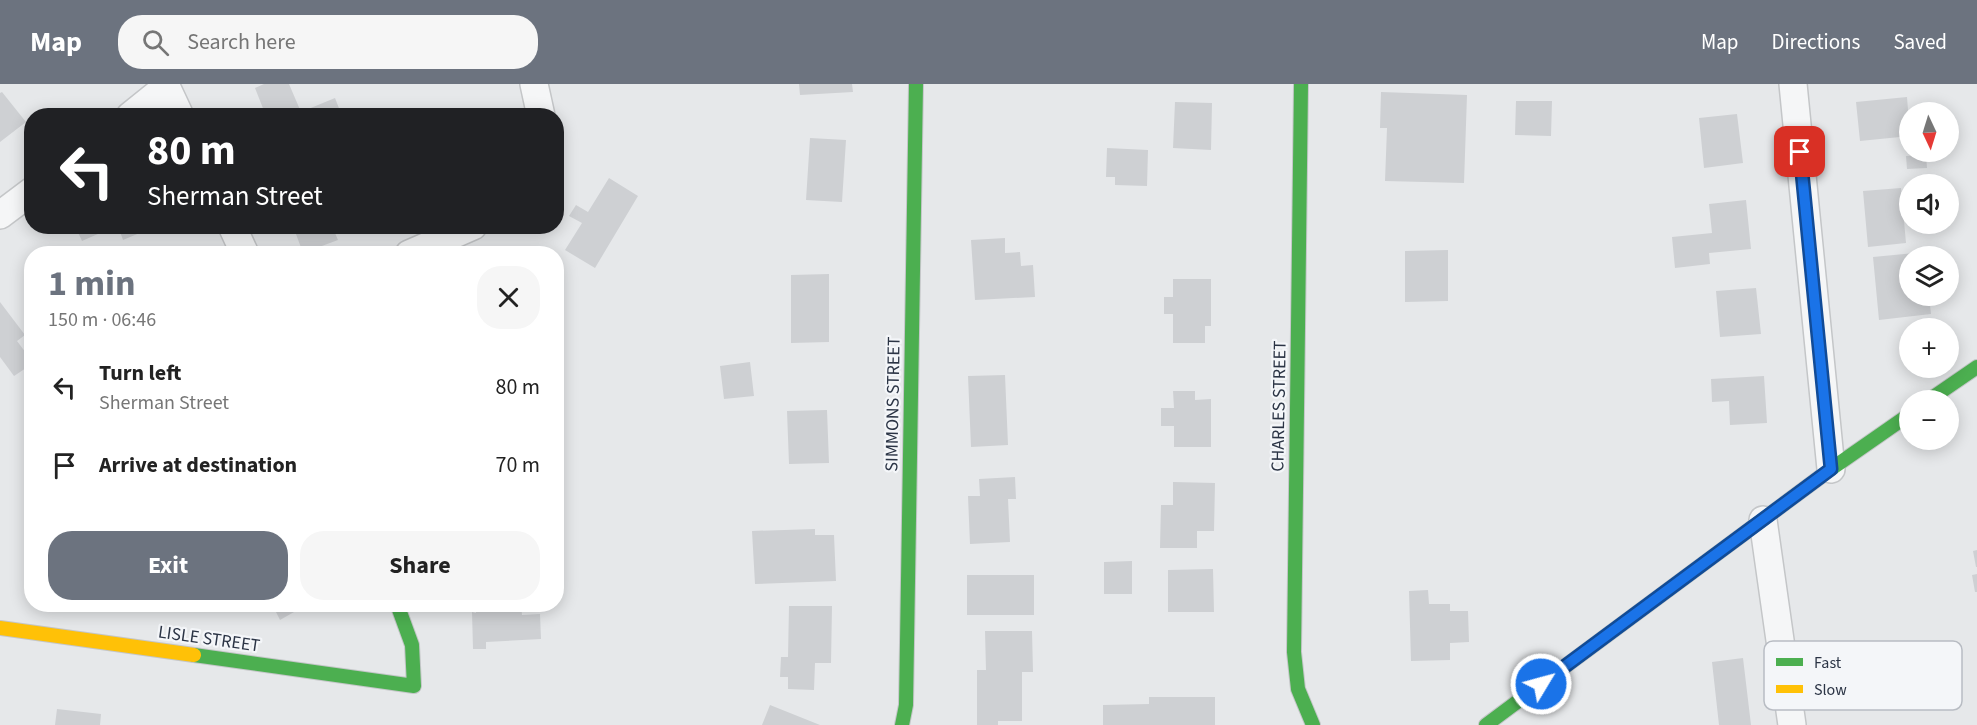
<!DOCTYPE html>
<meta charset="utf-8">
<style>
body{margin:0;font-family:"Source Sans 3",sans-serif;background:#f6f6f6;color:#222;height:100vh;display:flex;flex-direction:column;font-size:22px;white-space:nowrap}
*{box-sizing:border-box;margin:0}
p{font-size:20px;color:#767676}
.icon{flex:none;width:33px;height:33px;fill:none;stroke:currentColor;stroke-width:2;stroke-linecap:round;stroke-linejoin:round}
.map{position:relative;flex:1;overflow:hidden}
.sheet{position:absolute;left:24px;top:162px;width:540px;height:366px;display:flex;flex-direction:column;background:#fff;border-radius:24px;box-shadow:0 3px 15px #0003}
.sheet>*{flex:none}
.banner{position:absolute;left:24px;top:24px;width:540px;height:126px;border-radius:24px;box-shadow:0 3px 15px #0003;background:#202124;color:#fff;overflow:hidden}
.needle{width:39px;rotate:176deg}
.fabs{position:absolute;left:1899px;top:18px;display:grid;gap:12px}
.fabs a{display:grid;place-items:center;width:60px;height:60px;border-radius:50%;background:#fff;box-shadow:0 3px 15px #0003;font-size:30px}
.pin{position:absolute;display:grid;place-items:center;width:51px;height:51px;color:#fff;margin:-26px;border-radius:12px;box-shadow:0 3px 9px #0006}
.me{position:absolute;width:66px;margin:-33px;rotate:53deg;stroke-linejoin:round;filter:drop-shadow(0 0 4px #0008)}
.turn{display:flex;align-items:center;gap:21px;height:126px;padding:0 24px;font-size:27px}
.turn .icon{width:78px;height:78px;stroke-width:2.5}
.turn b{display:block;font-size:42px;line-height:51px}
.round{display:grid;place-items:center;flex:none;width:63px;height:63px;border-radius:24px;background:#f6f6f6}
.overview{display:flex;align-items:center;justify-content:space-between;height:102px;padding:0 24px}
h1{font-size:36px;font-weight:700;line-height:45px;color:#6c737f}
.cta{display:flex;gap:12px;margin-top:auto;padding:12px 24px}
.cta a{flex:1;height:69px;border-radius:24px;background:#6c737f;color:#fff;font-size:24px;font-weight:700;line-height:69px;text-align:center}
.cta a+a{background:#f6f6f6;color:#222}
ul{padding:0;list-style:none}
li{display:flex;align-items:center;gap:18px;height:78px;padding:0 24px}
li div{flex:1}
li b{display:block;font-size:22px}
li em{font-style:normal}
header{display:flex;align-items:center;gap:36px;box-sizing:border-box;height:84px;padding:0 30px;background:#6c737f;color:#fff}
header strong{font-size:28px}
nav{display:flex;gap:33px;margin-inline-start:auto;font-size:21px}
.search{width:420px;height:54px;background:#f6f6f6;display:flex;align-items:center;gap:15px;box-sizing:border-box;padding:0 21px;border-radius:24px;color:#767676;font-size:22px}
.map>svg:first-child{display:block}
.building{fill:#ced0d3}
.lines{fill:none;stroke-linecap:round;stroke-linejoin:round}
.street-casing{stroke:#c4c6c8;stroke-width:30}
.fast-casing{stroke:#c4c6c8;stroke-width:16}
.slow-casing{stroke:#c4c6c8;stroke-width:16}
.street{stroke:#f5f6f7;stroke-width:27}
.fast{stroke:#4caf50;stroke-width:14}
.slow{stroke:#ffc107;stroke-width:14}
.route-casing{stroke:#114b97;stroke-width:15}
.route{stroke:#1a73e8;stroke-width:10}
.labels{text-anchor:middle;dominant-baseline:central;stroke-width:4.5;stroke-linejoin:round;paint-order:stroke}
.street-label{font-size:18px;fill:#2b3445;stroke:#f4f6f9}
.key{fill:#f4f6f9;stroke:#b8bcc3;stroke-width:1.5}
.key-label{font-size:16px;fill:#2b3445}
</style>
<header>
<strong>Map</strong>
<div class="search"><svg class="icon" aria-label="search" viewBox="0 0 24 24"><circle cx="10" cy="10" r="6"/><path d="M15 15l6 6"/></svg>Search here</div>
<nav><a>Map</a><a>Directions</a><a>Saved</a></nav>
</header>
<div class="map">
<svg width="1977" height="641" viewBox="0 0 1977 641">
<rect width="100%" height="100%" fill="#e6e8ea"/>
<path class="building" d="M264 0H289L301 28 335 14 342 32H266L255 4Z
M799 0H852L853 8 800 11Z
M2 8 26 38 0 58V9Z
M1381 8 1467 11 1464 99 1385 97 1387 44H1380Z
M1907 13 1910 52 1860 57 1856 18Z
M1516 17H1552L1551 52 1515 51Z
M1175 18 1212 19 1211 66 1173 64Z
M1737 30 1743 79 1704 84 1699 34Z
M810 54 846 56 842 118 806 116Z
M1107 64 1148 66 1147 102 1115 101V93H1106Z
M1926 71 1927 84 1907 85 1906 72Z
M609 94 638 112 595 184 565 166 582 139 569 132 576 121 588 128Z
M1901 104 1906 159 1868 163 1863 107Z
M1746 116 1751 165 1709 169 1710 180 1675 184 1672 153 1712 149 1709 120Z
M75 142H116L82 157Z
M118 142H154V143L123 156Z
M293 142H351V143L335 149 338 156 303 169Z
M1005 154V169L1020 168 1021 182 1033 181 1035 213 975 216 971 156Z
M1448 166V217L1405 218V167Z
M1925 168 1926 172H1910V212H1929L1931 230 1879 236 1873 173Z
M829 190V258L791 259V191Z
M1173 195H1211V242H1205V259H1173V230H1164V213H1173Z
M1756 204 1761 250 1720 253 1716 207Z
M0 218 25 251 17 257 32 277V280L14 292 0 273Z
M750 278 754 312 724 315 720 282Z
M1005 291 1008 361 971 363 968 292Z
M1764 292 1767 339 1730 341 1729 317 1712 318 1711 295Z
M1173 307H1195V316L1211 315V363H1174V342H1161V324H1174Z
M827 326 829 379 789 380 787 327Z
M1015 393 1016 415H1008L1010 458 970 460 968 412H980L979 395Z
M1173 398 1215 399 1214 447H1197V464H1160L1161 421H1173Z
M815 445V451H834L836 497 755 500 752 447Z
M1977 466V483H1976L1973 467Z
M1132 477V510H1104V478Z
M1213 485 1214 528H1168V486Z
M1977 490V508H1975L1972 491Z
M967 491H1034V531H967Z
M1428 506 1429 520H1450V527H1468L1469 558 1450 559V576L1411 577 1409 507Z
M272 520H308L280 536Z
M475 520H521L522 531 540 530 541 555 486 558V565H473L472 528 476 529Z
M789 522H832L831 579H815L814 606 788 605V593H780L781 573H788Z
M985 547H1032L1033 588H1022V637H998V641H977V586H986Z
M1743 574 1751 641H1719L1712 578Z
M1149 613H1215V641H1103V621L1149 620Z
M770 621 820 641H762Z
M57 625 101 630 100 641H55Z"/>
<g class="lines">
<defs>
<path id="street" d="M165 0 180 32
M534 0 541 32
M1793 0 1831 385
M130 32 166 3
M0 131 32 107
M232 142 245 170
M409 170 473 142
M1763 436 1792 641"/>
<path id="fast" d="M1301 0 1294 568 1298 605 1313 641
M1929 316 1977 283
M194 571 414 602 412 561 397 520
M902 641 906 621 916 0
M1486 641 1831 385 1910 330"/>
<path id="slow" d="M0 544 194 571"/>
</defs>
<use href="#street" class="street-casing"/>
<use href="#fast" class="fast-casing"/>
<use href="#slow" class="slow-casing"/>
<use href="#street" class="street"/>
<use href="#fast" class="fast"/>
<use href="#slow" class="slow"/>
</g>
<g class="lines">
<defs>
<path id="route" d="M1541 600 1831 385 1800 68"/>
</defs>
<use href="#route" class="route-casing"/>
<use href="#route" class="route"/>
</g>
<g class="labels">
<g class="street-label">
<text transform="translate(893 320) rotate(-89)">SIMMONS STREET</text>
<text transform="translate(1279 322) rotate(-89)">CHARLES STREET</text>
<text transform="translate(209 555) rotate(8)">LISLE STREET</text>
</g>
</g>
<rect x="1764" y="557" width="198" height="69" rx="9" class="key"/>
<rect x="1776" y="574" width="27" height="8" fill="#4caf50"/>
<rect x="1776" y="601" width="27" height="8" fill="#ffc107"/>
<g class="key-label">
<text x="1814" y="584">Fast</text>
<text x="1814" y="611">Slow</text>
</g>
</svg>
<div class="fabs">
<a><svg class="needle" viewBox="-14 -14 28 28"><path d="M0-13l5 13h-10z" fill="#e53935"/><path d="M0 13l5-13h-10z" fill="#767676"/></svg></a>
<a><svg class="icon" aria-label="sound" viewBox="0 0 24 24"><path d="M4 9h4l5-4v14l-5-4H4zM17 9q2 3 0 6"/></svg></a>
<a><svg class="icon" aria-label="layers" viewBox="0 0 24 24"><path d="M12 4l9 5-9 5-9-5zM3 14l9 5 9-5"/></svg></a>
<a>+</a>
<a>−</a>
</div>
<div class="pin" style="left:1800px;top:68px;background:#d93025"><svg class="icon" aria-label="arrive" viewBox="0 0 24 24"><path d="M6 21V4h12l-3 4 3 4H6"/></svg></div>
<svg class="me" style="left:1541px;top:600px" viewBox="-20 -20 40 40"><circle r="17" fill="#1a73e8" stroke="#fff" stroke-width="3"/><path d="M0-11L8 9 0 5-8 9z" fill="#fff"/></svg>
<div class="banner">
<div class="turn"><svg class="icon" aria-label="left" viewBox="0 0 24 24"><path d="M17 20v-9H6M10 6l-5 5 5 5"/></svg><div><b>80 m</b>Sherman Street</div></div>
</div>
<section class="sheet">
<div class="overview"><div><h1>1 min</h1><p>150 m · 06:46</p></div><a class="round"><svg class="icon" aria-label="close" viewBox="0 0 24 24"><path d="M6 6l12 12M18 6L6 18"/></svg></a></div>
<ul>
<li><svg class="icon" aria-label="left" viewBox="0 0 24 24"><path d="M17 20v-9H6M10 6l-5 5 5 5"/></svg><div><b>Turn left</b><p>Sherman Street</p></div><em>80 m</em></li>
<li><svg class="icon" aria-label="arrive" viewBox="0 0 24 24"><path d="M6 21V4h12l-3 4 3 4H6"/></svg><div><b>Arrive at destination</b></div><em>70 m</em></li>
</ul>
<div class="cta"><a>Exit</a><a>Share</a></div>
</section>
</div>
